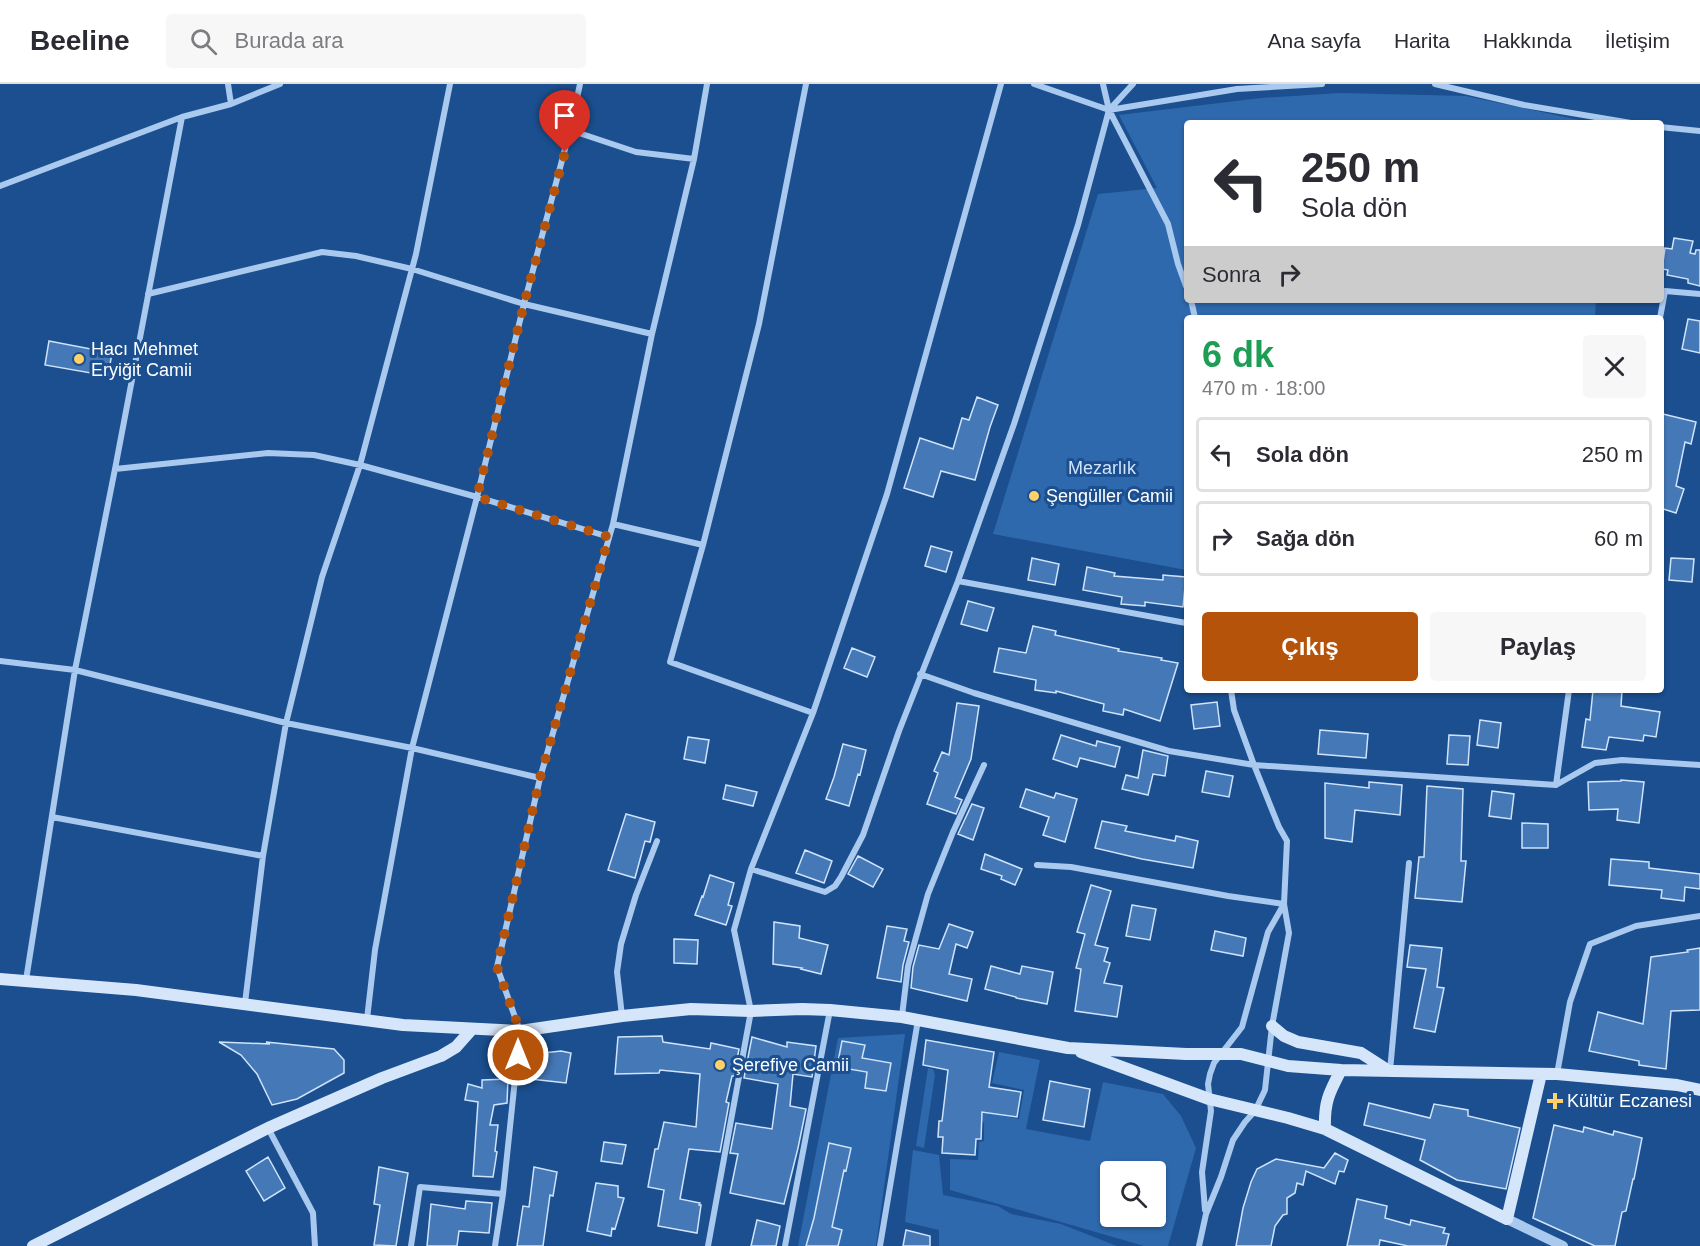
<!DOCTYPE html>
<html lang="tr">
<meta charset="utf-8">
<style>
body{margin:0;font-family:Arial,sans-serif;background:#f7f7f7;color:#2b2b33;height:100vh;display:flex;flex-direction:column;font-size:22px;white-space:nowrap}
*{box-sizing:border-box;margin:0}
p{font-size:20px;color:#7c7c81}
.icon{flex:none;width:33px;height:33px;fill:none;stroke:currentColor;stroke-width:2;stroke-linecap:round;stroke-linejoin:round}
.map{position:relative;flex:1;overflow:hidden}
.sheet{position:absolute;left:1184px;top:231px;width:480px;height:378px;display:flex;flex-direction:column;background:#fff;border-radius:6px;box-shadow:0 2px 4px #0004}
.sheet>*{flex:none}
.banner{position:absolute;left:1184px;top:36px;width:480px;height:183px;border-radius:6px;box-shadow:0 2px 4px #0004;background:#fff;color:#2b2b33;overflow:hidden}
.buttons{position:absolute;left:1100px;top:1077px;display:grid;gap:12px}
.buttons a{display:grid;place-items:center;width:66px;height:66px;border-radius:6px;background:#fff;box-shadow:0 2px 4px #0004;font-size:30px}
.pin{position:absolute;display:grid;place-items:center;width:51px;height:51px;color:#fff;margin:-62px -26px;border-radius:50% 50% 50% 0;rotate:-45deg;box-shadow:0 0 6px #0007}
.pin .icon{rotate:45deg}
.me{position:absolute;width:66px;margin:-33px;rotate:0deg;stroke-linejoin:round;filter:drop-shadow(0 0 4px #0008)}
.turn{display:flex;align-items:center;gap:21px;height:126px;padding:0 18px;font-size:27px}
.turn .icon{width:78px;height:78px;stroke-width:2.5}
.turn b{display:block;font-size:42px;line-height:51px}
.then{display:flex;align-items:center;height:57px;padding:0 18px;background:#0003;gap:12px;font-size:22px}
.round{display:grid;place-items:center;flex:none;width:63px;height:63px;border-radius:6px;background:#f7f7f7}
.summary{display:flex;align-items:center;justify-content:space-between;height:102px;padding:0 18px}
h1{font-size:36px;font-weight:700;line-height:45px;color:#1e9e55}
.button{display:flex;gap:12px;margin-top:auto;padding:12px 18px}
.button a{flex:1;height:69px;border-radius:6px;background:#b45309;color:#fff;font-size:24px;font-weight:700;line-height:69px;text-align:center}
.button a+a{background:#f7f7f7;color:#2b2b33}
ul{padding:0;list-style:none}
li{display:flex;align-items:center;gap:18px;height:75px;margin:0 12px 9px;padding:0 6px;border:3px solid #e1e1e2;border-radius:6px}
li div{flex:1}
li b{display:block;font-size:22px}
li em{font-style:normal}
header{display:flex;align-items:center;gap:36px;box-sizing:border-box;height:84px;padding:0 30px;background:#fff;border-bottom:2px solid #e1e1e2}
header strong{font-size:28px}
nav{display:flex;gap:33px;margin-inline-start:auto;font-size:21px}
.search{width:420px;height:54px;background:#f7f7f7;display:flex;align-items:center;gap:15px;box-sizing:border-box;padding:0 21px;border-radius:6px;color:#7c7c81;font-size:22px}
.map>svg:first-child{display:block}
.green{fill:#2e69ad;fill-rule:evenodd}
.building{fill:#4478b7;stroke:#cfe3fa;stroke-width:1.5}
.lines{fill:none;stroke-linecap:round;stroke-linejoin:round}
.minor{stroke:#a9c9ee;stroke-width:6}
.tertiary{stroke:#a9c9ee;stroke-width:10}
.secondary{stroke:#d6e6fa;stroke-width:12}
.route{stroke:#b45309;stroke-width:10;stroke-dasharray:0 18}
.poi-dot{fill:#ffd166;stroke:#1b4f8f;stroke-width:2}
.labels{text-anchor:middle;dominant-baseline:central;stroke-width:6;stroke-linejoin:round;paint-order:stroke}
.poi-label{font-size:18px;fill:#fff;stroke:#1b4f8f;text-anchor:start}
.park-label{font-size:18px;fill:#cfe3fa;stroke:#1b4f8f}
</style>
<header>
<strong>Beeline</strong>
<div class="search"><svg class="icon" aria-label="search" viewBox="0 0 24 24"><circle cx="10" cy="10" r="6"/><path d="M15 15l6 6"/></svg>Burada ara</div>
<nav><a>Ana sayfa</a><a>Harita</a><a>Hakkında</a><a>İletişim</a></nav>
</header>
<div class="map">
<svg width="1700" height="1162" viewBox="0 0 1700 1162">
<rect width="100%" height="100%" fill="#1b4f8f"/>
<path class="green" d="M1340 9 1466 12 1593 39H1186V216H1596L1595 234H1186V486L993 450 1098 110 1157 104 1119 31 1261 14Z
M905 950 876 1162H798L838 954Z
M999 968 1040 976 1026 1045 1090 1057 1103 998 1163 1010 1181 1032 1196 1064 1168 1162H1144L950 1106V1075L978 1076 979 1058 984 1057V1039L976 1031 974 999 993 1003 988 1029 1019 1035 1024 1006 992 999ZM1110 1088H1155V1132H1110Z
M928 984 933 985 935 991 924 1064 916 1062Z
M913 1066 939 1071 943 1111 998 1122 1011 1130 1061 1140 1117 1162H939V1146L905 1138Z"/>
<path class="building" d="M1674 154 1693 157 1690 169 1695 170 1696 166H1700V202L1688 199V195L1667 191 1668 186 1662 185 1665 164 1672 165Z
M1688 235 1700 237V269L1682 265Z
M49 257 112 269 108 292 45 281Z
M977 313 998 321 990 343 975 396 941 387 933 413 904 404 920 354 953 365 962 334 969 336Z
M1663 330 1696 338 1691 360 1685 358 1676 402 1684 405 1676 429 1660 424V341Z
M931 462 952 468 946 488 925 482Z
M1032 474 1059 480 1055 501 1028 496Z
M1671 474 1694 475 1692 498 1669 496Z
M1087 483 1115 489 1114 492 1163 496V491L1186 493 1183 523 1145 518V522L1121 520 1122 513 1083 506Z
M968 517 994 524 987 547 961 540Z
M1033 542 1056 547 1055 551 1119 565 1118 567 1162 574 1161 576 1178 579 1160 637 1124 625 1123 631 1103 627 1104 620 1056 607V609L1035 606 1036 596 994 588 999 564 1026 569Z
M852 564 875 573 867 593 844 584Z
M1593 606H1622L1621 622 1660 628 1656 653 1644 651 1643 657 1609 653 1606 666 1582 663 1586 635 1590 636Z
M1217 618 1220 642 1194 645 1191 621Z
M957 619 979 622 971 675 955 713 962 716 956 730 927 720 938 689 934 687 942 668 949 671Z
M1480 636 1501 639 1498 664 1477 661Z
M1320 646 1368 650 1366 674 1318 670Z
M1061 651 1096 662 1097 657 1120 663 1115 683 1080 674 1077 683 1053 675Z
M1449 651 1470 652 1468 681 1447 680Z
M688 653 709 656 705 679 684 675Z
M843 660 866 666 860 691 858 690 849 722 826 715 834 693Z
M1143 666 1168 672 1165 692 1153 690 1148 711 1122 705 1126 691 1138 694Z
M1206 687 1233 692 1229 713 1202 708Z
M1621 696 1644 698 1639 739 1617 736 1618 725 1589 726 1588 698 1621 697Z
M1369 698 1402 701 1400 731 1355 726 1352 758 1325 754V699L1369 704Z
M726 701 757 708 753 722 723 715Z
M1427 702 1463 705 1461 777H1466L1462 818 1415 814 1419 773H1424Z
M1026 705 1054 714 1056 709 1077 715 1065 758 1043 751 1049 733 1020 723Z
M1492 707 1514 710 1511 735 1489 732Z
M972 720 984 724 973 756 958 750Z
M626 730 655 738 650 758 645 757 635 794 608 786Z
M1102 737 1127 742 1125 747 1175 757 1176 752 1198 757 1193 784 1142 775 1095 764Z
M1522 739 1548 740V764H1522Z
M805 766 832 777 824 799 796 789Z
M985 770 1022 785 1015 801 1001 795 1002 792 981 785Z
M858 772 883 785 873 803 848 790Z
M1611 775 1649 778V784L1700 790V805L1685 803 1684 817 1661 814 1662 806 1609 801Z
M710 791 734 799 728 821 732 822 726 841 695 831 702 812 703 813Z
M1091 801 1111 807 1095 861 1108 864 1104 877 1110 879 1104 899 1122 902 1117 933 1075 927 1081 885 1076 884 1085 850 1077 848Z
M1132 821 1156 825 1150 856 1126 852Z
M774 838 800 842 799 854 828 861 821 890 801 885 802 884 773 880Z
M949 840 973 848 967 864 956 860 949 890 972 895 967 917 911 904 913 883 919 861 939 865Z
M887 842 907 845 904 857 909 858 903 881 901 898 877 894Z
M1215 847 1246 854 1243 872 1211 866Z
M674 855 698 856 697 880 674 879Z
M1410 861 1442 864 1437 903 1444 904 1435 948 1414 944 1426 885 1407 883Z
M1700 864V926L1671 927 1666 985 1639 981V977L1589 967 1598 928 1643 940 1651 873 1688 868 1687 866Z
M991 882 1020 890 1022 882 1053 888 1047 920 1016 914V913L985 905Z
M662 952 663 958 710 965 711 959 739 965 734 992H732L726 1018 729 1019 720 1068 689 1065 680 1115 700 1119 699 1121H701L697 1149 658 1142 664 1106 648 1103 655 1065H658L664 1038 696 1043 700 990 660 986 659 989 615 990 618 953Z
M752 953 787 963V958L816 962 812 993 793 990 790 1022 806 1025 798 1064 784 1120 730 1109 738 1070 730 1069 736 1039 772 1045 778 1000 744 994Z
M926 956 994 968 989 1003 1021 1008 1017 1033 982 1028 981 1055H976L975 1071 942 1069 943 1053H938L939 1037H942L948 986 923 981Z
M842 957 865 961 862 974 891 979 886 1007 865 1004 867 988 837 983Z
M219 958 270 960 266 958 334 965 344 976V989L297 1015 272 1021 257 990 241 971Z
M561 967 571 969 566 999 531 995 533 978 537 972 543 969Z
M508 995 507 1019 494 1021 490 1041H498L495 1067 497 1068 493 1093 473 1092 478 1018 465 1016 468 1000 482 1004V996Z
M1050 997 1090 1005 1084 1043 1043 1036Z
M1369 1019 1430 1034 1434 1020 1468 1026V1032L1520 1044 1506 1105 1457 1096 1420 1076 1425 1056 1364 1041Z
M1554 1041 1583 1048 1584 1043 1613 1051 1614 1047 1642 1054 1634 1095H1633L1626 1127 1622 1128 1615 1162H1595L1533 1134Z
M604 1058 626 1061 622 1080 601 1077Z
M829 1059 851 1064 846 1087 844 1086 832 1143 842 1146 838 1162H806L814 1134Z
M1335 1069 1348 1076 1344 1088 1339 1087 1335 1100 1306 1087 1303 1101 1297 1099 1295 1109 1287 1114V1130L1283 1131 1275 1142 1271 1162H1236L1243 1124 1251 1098 1257 1085 1276 1075 1324 1084Z
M268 1073 285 1104 264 1117 246 1087Z
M379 1083 408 1089 396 1162 374 1161 380 1121 374 1120Z
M534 1083 557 1088 553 1112 550 1111 543 1162H517L523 1122 529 1123Z
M596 1099 618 1102V1113L624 1114 615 1145 612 1144 611 1152 587 1147Z
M1357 1115 1387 1122 1385 1134 1410 1141 1411 1136 1445 1144 1443 1149 1449 1150 1446 1162H1408L1380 1156 1379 1162H1347Z
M466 1117 492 1119 489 1149 459 1147 457 1162H427L431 1120 465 1125Z
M757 1136 780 1142 776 1162H751Z
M906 1146 930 1152V1162H903Z"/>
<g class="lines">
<path class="minor" d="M228 0 231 20
M806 0 759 240 703 461 670 578 813 629
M1034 0 1109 26 1237 5 1322 0
M1103 0 1109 26 1168 140 1178 180 1186 202
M1435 0 1524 21 1631 39
M1660 43 1700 47
M570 46 636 68 694 75
M0 102 182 33 231 20 280 0
M148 210 322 168 356 172 412 185 524 220 652 250
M1191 216 1195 234
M1660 234 1665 207 1700 210
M115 385 268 369 314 371 360 381 477 413 609 453
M613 440 703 461
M958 497 1186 539
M0 577 75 586 286 639 412 664 540 694
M920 590 974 609 1169 667 1254 681 1556 701 1595 679 1622 676 1700 681
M1556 701 1569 606
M52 733 263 772
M1037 781 1071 783 1228 812 1284 820
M751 785 825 808 835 802 841 793 863 751 899 647 958 497 1014 340 1078 141 1109 26 1133 0
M26 896 75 586 115 385 182 33
M245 919 263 772 286 639 322 493 360 381 416 170 450 0
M622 932 617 888 621 860 636 811 657 757
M902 932 908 882 928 810 953 748 984 681
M367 935 375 866 412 664 477 413 524 220 570 46 580 0
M1390 987 1409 779
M1557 990 1570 918 1590 860 1636 842 1700 832
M268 1044 313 1129 315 1162
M1205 1126 1202 1088 1211 1027 1208 1000 1210 990 1214 979 1242 943 1268 848 1284 820
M411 1162 420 1103 503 1110
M495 1162 503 1110 520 947 497 883 540 694 613 440 652 250 694 75 707 0
M708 1162 751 927 734 846 751 785 813 629 887 410 1001 0
M785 1162 830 926
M880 1162 918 936
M1199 1162 1206 1130 1221 1093 1233 1056 1245 1038 1255 1027 1265 1006 1272 942 1289 849 1284 820 1287 757 1279 743 1254 681 1234 626 1231 606"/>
<path class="tertiary" d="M1507 1135 1563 1162"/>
<path class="secondary" d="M0 895 136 906 403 941 520 947 622 932 691 925 751 927 802 925 830 926 902 933 1068 964 1186 970H1241L1288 982 1341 986 1557 990 1677 1001 1700 1006
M1272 942 1284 952 1298 958 1361 969 1389 987
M1081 968 1209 1015 1288 1034 1325 1045 1507 1135 1541 990
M1325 1045C1324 1018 1329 1009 1341 986
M33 1162 268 1044 382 994 441 972 456 963 472 945"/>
</g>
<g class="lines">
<path class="route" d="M518 971 520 947 497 883 540 694 609 453 477 413 524 220 565 68"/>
</g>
<g class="poi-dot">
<circle cx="79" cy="275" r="6"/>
<circle cx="1034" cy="412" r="6"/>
<circle cx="720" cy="981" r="6"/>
<path d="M1552 1008h6v6h6v6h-6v6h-6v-6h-6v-6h6z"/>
</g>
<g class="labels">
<g class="poi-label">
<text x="91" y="265">Hacı Mehmet<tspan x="91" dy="21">Eryiğit Camii</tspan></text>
<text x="1046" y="412">Şengüller Camii</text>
<text x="732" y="981">Şerefiye Camii</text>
<text x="1567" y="1017">Kültür Eczanesi</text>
</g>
<g class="park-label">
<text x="1102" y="384">Mezarlık</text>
</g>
</g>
</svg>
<div class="buttons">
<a><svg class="icon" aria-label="search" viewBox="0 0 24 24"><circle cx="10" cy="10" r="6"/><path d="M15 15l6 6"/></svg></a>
</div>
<div class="pin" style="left:565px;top:68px;background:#d93025"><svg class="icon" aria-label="arrive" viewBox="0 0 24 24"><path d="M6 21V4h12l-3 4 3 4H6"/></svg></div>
<svg class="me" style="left:518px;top:971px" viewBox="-20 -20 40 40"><circle r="17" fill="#b45309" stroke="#fff" stroke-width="3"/><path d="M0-11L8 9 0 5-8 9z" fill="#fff"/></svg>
<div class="banner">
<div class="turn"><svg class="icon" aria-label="left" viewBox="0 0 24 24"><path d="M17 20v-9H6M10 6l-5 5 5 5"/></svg><div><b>250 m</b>Sola dön</div></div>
<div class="then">Sonra<svg class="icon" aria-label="right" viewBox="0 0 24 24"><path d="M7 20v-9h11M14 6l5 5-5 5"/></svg></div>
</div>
<section class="sheet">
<div class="summary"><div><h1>6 dk</h1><p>470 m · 18:00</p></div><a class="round"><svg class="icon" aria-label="close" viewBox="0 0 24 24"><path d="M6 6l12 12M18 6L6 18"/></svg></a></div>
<ul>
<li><svg class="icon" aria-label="left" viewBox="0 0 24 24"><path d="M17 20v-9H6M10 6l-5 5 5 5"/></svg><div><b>Sola dön</b></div><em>250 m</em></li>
<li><svg class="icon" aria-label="right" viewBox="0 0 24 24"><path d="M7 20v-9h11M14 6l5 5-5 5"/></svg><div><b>Sağa dön</b></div><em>60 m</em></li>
</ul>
<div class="button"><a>Çıkış</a><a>Paylaş</a></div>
</section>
</div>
